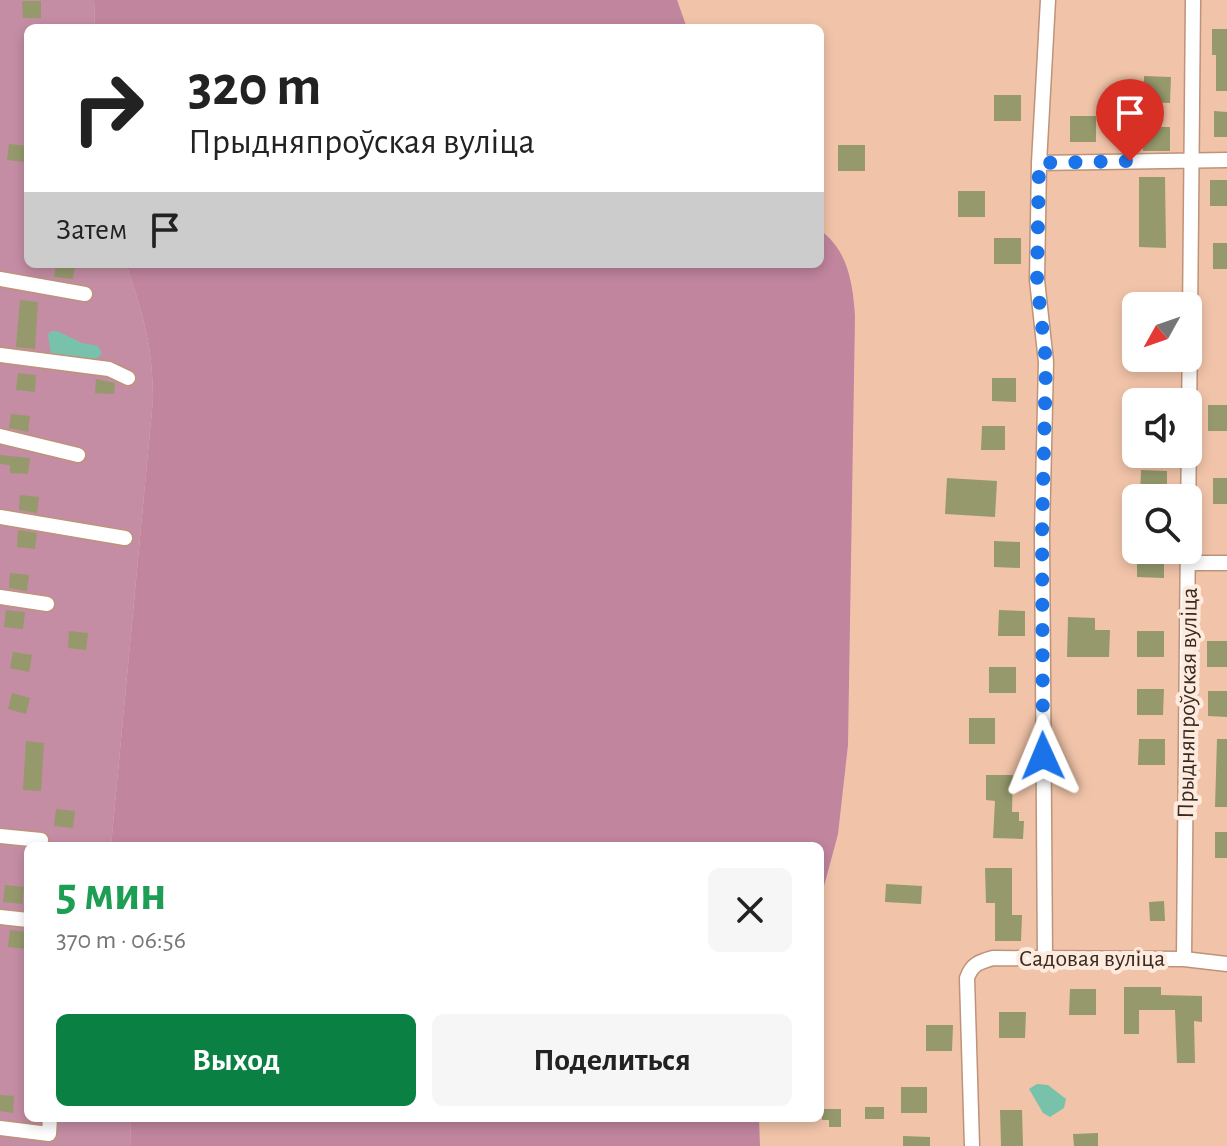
<!DOCTYPE html>
<html lang="ru">
<meta charset="utf-8">
<style>
body{margin:0;font-family:"Alegreya Sans",sans-serif;background:#f6f6f6;color:#222;height:100vh;display:flex;flex-direction:column;font-size:30px;white-space:nowrap}
*{box-sizing:border-box;margin:0}
p{font-size:26px;color:#767676}
.icon{flex:none;width:44px;height:44px;fill:none;stroke:currentColor;stroke-width:2;stroke-linecap:round;stroke-linejoin:round}
.map{position:relative;flex:1;overflow:hidden}
.side{position:absolute;left:24px;top:842px;width:800px;height:280px;display:flex;flex-direction:column;background:#fff;border-radius:12px;box-shadow:0 4px 12px #0003}
.side>*{flex:none}
.top-card{position:absolute;left:24px;top:24px;width:800px;height:244px;border-radius:12px;box-shadow:0 4px 12px #0003;background:#fff;color:#222;overflow:hidden}
.needle{width:52px;rotate:230deg}
.tools{position:absolute;left:1122px;top:292px;display:grid;gap:16px}
.tools a{display:grid;place-items:center;width:80px;height:80px;border-radius:12px;background:#fff;box-shadow:0 4px 12px #0003;font-size:40px}
.pin{position:absolute;display:grid;place-items:center;width:68px;height:68px;color:#fff;margin:-82px -34px;border-radius:50% 50% 50% 0;rotate:-45deg;box-shadow:0 0 8px #0007}
.pin .icon{rotate:45deg}
.me{position:absolute;width:88px;margin:-44px;rotate:359deg;stroke-linejoin:round;filter:drop-shadow(0 0 6px #0008)}
.turn{display:flex;align-items:center;gap:28px;height:168px;padding:0 32px;font-size:36px}
.turn .icon{width:104px;height:104px;stroke-width:2.5}
.turn b{display:block;font-size:56px;line-height:68px}
.then{display:flex;align-items:center;height:76px;padding:0 32px;background:#0003;gap:16px;font-size:30px}
.round{display:grid;place-items:center;flex:none;width:84px;height:84px;border-radius:12px;background:#f6f6f6}
.head{display:flex;align-items:center;justify-content:space-between;height:136px;padding:0 32px}
h1{font-size:48px;font-weight:700;line-height:60px;color:#1e9e55}
.primary-button{display:flex;gap:16px;margin-top:auto;padding:16px 32px}
.primary-button a{flex:1;height:92px;border-radius:12px;background:#0b8043;color:#fff;font-size:32px;font-weight:700;line-height:92px;text-align:center}
.primary-button a+a{background:#f6f6f6;color:#222}
.map>svg:first-child{display:block}
.green{fill:#c48da3}
.forest{fill:#c1859e}
.water{fill:#78c2ac}
.building{fill:#95996c}
.lines{fill:none;stroke-linecap:round;stroke-linejoin:round}
.street-casing{stroke:#bd9379;stroke-width:17}
.street{stroke:#fff;stroke-width:14}
.route{stroke:#1a73e8;stroke-width:14;stroke-dasharray:0 25.2}
.labels{text-anchor:middle;dominant-baseline:central;stroke-width:8;stroke-linejoin:round;paint-order:stroke}
.street-label{font-size:24px;fill:#3a291e;stroke:#feebe0}
</style>
<div class="map">
<svg width="1227" height="1146" viewBox="0 0 1227 1146">
<rect width="100%" height="100%" fill="#f1c4a9"/>
<path class="green" d="M0 0H94L95 28H28V264H126C143 313 153 347 153 399L111 846H28V1118H130L131 1146H0Z"/>
<path class="forest" d="M94 0H677L687 28H95Z
M820 230C848 250 853 284 855 316L848 745 838 834 820 901V846H111L153 399C153 347 143 313 126 264H820Z
M130 1118H759L760 1146H131Z"/>
<path class="water" d="M51 331H57L82 343 98 346 102 353C93 367 72 359 57 357L51 354 48 335Z
M1037 1084 1048 1085 1066 1099 1064 1108 1050 1117 1043 1113 1029 1089Z"/>
<path class="building" d="M22 1H41V18H23Z
M1212 29H1227V91H1216V55H1212Z
M1144 76 1171 77 1170 103 1144 102Z
M994 95H1021V121H994Z
M1214 111 1227 112V137H1214Z
M1070 116H1096V142H1070Z
M1143 127H1170V151H1143Z
M9 144 28 146 26 162 7 160Z
M838 145H865V171H838Z
M1139 177H1165L1166 248 1139 247Z
M1210 180H1227V206H1210Z
M958 191H985V217H958Z
M994 238H1021V264H994Z
M1213 243H1227V269H1213Z
M56 264H75L73 279 54 277Z
M20 300 38 302 35 349 16 347Z
M18 373 36 375 35 392 16 390Z
M992 378H1016V402L992 401Z
M96 379 115 383 114 394 95 393Z
M1208 405H1227V431H1208Z
M11 414 30 416 28 432 9 428Z
M982 426H1005V450H981Z
M0 455 30 458 28 474 10 473V465L0 464Z
M1141 470 1167 471V497L1140 496Z
M947 478 997 481 995 517 945 514Z
M1213 478H1227V504H1213Z
M20 495 39 497 37 513 19 510Z
M18 530 37 533 35 549 17 547Z
M994 541 1020 542V568L994 567Z
M1137 551 1164 552V578L1137 577Z
M10 573 29 575 27 591 9 588Z
M6 610 25 612 23 629 4 627Z
M999 610 1025 611V636H998Z
M1068 617 1095 618V630H1110L1109 657H1067Z
M69 631 88 633 86 650 68 648Z
M1137 631H1164V657H1137Z
M1207 641H1227V667H1207Z
M13 652 32 655 29 672 10 668Z
M989 667H1016V693H989Z
M1137 689H1164L1163 715H1137Z
M1208 691H1227V717L1208 716Z
M12 693 30 698 26 714 8 709Z
M969 718H995V744H969Z
M1139 739H1165V765H1138Z
M1217 739H1227V807H1215Z
M26 741 44 743 41 791 23 790Z
M986 775H1013L1012 812H1019V821H1024L1023 839 993 838 995 801 986 800Z
M56 809 75 811 73 828 54 826Z
M1215 832H1227V858H1215Z
M985 868H1012V915H1022L1021 941H995V903H986Z
M886 884 922 886 921 904 885 902Z
M5 885 24 887 22 904 3 902Z
M1164 901 1165 921H1150L1149 902Z
M10 930 28 932 27 949 8 947Z
M1124 987H1161V995L1202 996V1022L1194 1021 1195 1063H1177L1175 1010H1139V1034H1124Z
M1070 989H1096V1015H1069Z
M999 1012H1026L1025 1038H999Z
M926 1025H953L952 1051H926Z
M901 1087H927V1113H901Z
M0 1095 14 1096 13 1113 0 1111Z
M865 1107H884V1119H865Z
M822 1109H841V1127H829V1120H822Z
M1000 1110H1022L1023 1146H1001Z
M1098 1133V1146H1074L1073 1134Z
M903 1136 930 1137V1146H903Z"/>
<g class="lines">
<defs>
<path id="street" d="M1039 163 1227 160
M0 279 85 294
M0 355 109 369 128 378
M0 436 78 455
M0 517 125 538
M1190 563H1227
M0 597 47 604
M0 836 41 840
M0 917 28 920
M1045 958 1042 533 1046 362 1037 280 1039 163 1048 0
M1184 959 1193 0
M0 1128 49 1134 50 1118
M972 1146 967 978C972 964 979 962 993 958L1184 959 1227 964"/>
</defs>
<use href="#street" class="street-casing"/>
<use href="#street" class="street"/>
</g>
<g class="lines">
<path class="route" d="M1043 756 1042 533 1046 362 1037 280 1039 163 1130 161"/>
</g>
<g class="labels">
<g class="street-label">
<text transform="translate(1188 703) rotate(-89)">Прыдняпроўская вуліца</text>
<text x="1092" y="959">Садовая вуліца</text>
</g>
</g>
</svg>
<div class="tools">
<a><svg class="needle" viewBox="-14 -14 28 28"><path d="M0-13l5 13h-10z" fill="#e53935"/><path d="M0 13l5-13h-10z" fill="#767676"/></svg></a>
<a><svg class="icon" aria-label="sound" viewBox="0 0 24 24"><path d="M4 9h4l5-4v14l-5-4H4zM17 9q2 3 0 6"/></svg></a>
<a><svg class="icon" aria-label="search" viewBox="0 0 24 24"><circle cx="10" cy="10" r="6"/><path d="M15 15l6 6"/></svg></a>
</div>
<div class="pin" style="left:1130px;top:161px;background:#d93025"><svg class="icon" aria-label="arrive" viewBox="0 0 24 24"><path d="M6 21V4h12l-3 4 3 4H6"/></svg></div>
<svg class="me" style="left:1043px;top:756px" viewBox="-20 -20 40 40"><path d="M0-17L14 15 0 8-14 15z" fill="#1a73e8" stroke="#fff" stroke-width="4"/></svg>
<div class="top-card">
<div class="turn"><svg class="icon" aria-label="right" viewBox="0 0 24 24"><path d="M7 20v-9h11M14 6l5 5-5 5"/></svg><div><b>320 m</b>Прыдняпроўская вуліца</div></div>
<div class="then">Затем<svg class="icon" aria-label="arrive" viewBox="0 0 24 24"><path d="M6 21V4h12l-3 4 3 4H6"/></svg></div>
</div>
<section class="side">
<div class="head"><div><h1>5 мин</h1><p>370 m · 06:56</p></div><a class="round"><svg class="icon" aria-label="close" viewBox="0 0 24 24"><path d="M6 6l12 12M18 6L6 18"/></svg></a></div>
<div class="primary-button"><a>Выход</a><a>Поделиться</a></div>
</section>
</div>
